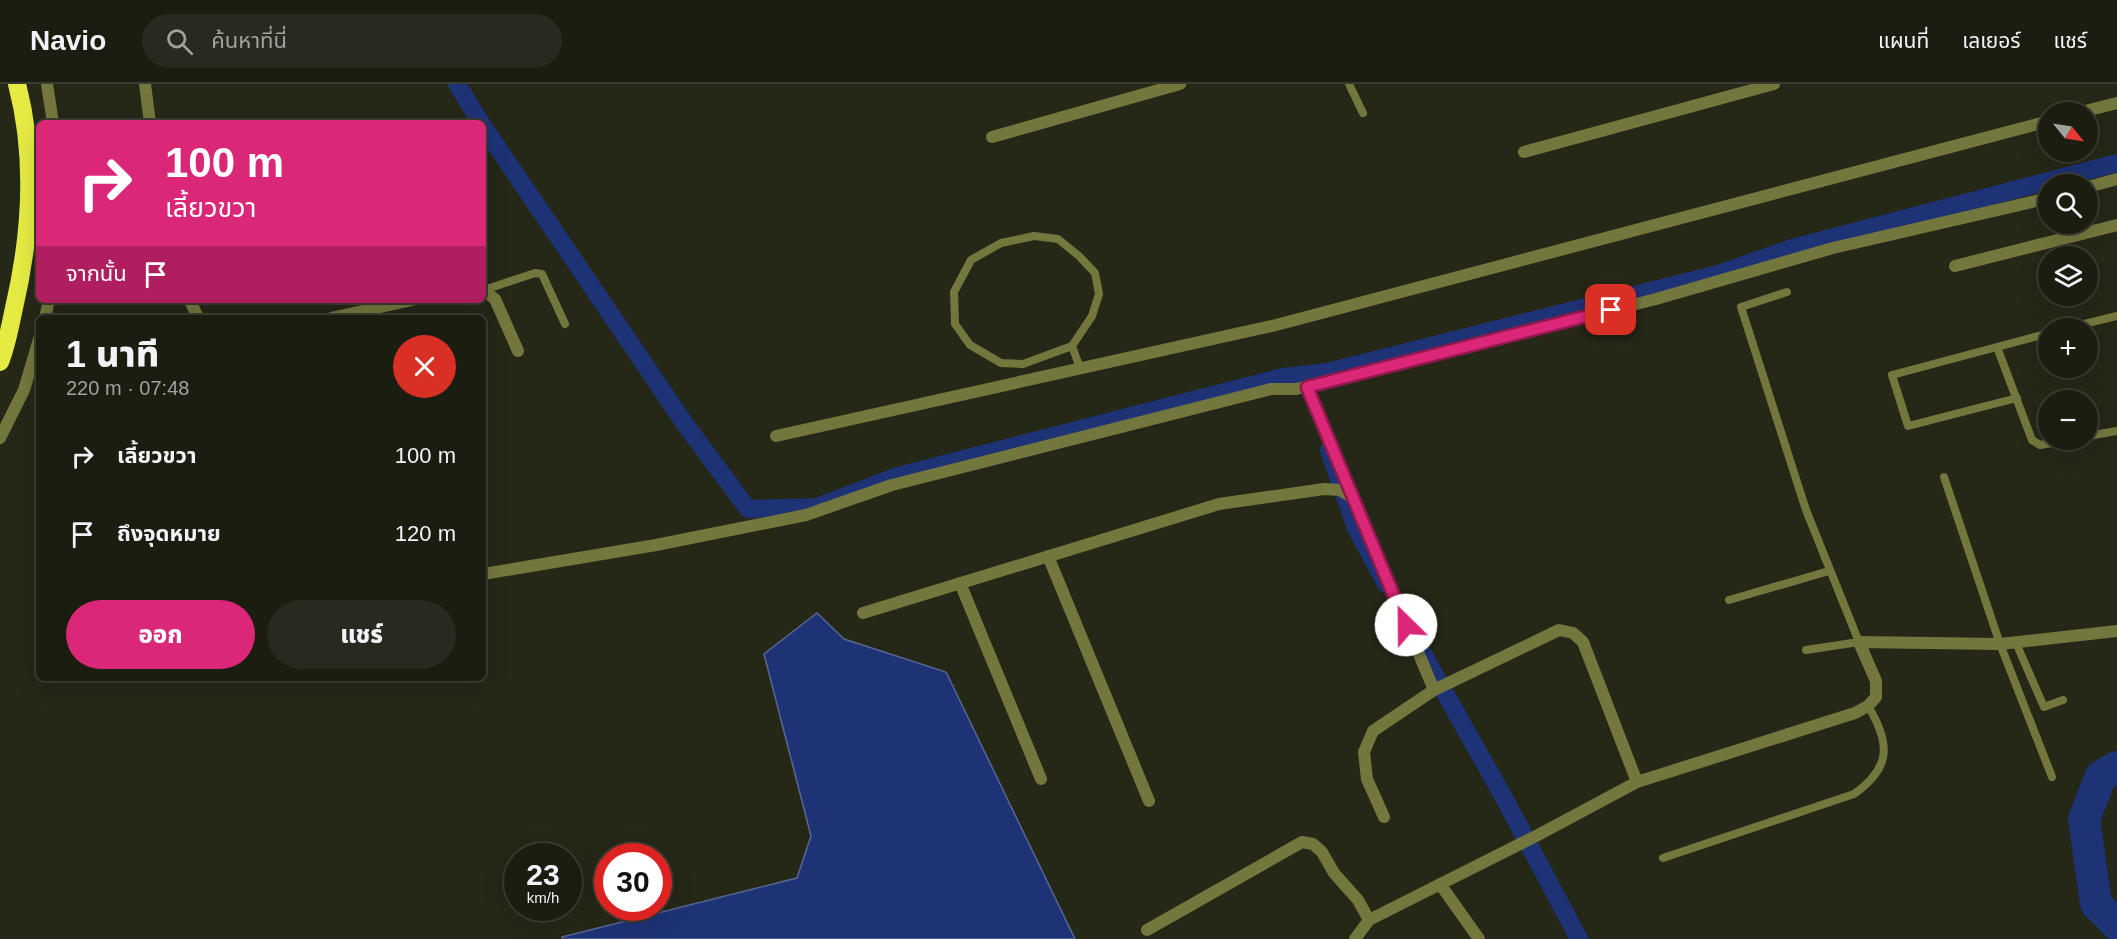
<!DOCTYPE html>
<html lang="th">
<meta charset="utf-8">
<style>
body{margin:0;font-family:Arial,"Noto Sans Thai",sans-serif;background:#292a1f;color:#f1f3f6;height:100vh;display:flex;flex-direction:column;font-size:22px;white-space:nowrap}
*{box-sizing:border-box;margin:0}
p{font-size:20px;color:#a0a29f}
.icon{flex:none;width:33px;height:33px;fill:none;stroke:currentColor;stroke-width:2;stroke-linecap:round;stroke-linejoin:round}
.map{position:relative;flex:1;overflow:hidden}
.details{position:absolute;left:36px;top:231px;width:450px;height:366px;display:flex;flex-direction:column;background:#1c1d11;border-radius:9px;box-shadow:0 6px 24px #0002,0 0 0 2px #3a3b31}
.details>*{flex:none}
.guide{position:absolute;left:36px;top:36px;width:450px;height:183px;border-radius:9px;box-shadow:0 6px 24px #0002,0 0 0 2px #3a3b31;background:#db2777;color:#fff;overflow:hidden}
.needle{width:39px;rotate:120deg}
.controls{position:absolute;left:2038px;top:18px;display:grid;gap:12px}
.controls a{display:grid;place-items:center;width:60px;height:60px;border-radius:50%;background:#1c1d11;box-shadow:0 6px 24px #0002,0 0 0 2px #3a3b31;font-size:30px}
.speed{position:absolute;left:504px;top:759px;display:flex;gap:12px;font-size:30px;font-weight:700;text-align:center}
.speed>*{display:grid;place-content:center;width:78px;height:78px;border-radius:50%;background:#1c1d11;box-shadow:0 6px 24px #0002,0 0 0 2px #3a3b31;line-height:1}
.speed small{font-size:15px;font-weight:400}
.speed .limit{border:9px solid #d22;background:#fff;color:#111}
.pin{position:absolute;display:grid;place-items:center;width:51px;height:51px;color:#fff;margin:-26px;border-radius:12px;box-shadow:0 3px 9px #0006}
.me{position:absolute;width:66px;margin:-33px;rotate:337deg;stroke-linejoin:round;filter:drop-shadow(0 0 4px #0008)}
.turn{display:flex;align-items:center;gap:21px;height:126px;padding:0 30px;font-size:27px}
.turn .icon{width:78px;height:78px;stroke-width:2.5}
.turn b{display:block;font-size:42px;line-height:51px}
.then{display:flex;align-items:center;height:57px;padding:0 30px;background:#0003;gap:12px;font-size:22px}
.round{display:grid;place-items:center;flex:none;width:63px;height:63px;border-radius:32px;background:#292a1f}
.overview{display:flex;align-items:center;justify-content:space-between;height:102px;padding:0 30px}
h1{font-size:36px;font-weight:800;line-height:45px}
.primary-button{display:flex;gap:12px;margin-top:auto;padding:12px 30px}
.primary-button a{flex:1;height:69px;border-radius:36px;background:#db2777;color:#fff;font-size:24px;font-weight:800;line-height:69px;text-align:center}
.primary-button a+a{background:#292a1f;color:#f1f3f6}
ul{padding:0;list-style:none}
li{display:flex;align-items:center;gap:18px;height:78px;padding:0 30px}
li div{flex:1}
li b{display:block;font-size:22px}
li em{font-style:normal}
header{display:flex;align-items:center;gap:36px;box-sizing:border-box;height:84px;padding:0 30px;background:#1c1d11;border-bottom:2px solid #3a3b31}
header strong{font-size:28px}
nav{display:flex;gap:33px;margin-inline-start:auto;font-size:21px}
.search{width:420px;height:54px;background:#292a1f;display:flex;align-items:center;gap:15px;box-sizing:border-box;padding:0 21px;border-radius:33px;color:#a0a29f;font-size:22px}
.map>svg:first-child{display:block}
.water{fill:#1e3276;stroke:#596794;stroke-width:1.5}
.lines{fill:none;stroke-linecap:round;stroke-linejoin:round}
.canal{stroke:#1e3276;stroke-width:18}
.river{stroke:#1e3276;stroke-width:32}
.service{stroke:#74773d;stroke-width:8}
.minor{stroke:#74773d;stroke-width:12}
.motorway{stroke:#e5eb43;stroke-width:18}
.route-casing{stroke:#8e194d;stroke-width:15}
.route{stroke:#db2777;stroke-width:10}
</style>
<header>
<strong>Navio</strong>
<div class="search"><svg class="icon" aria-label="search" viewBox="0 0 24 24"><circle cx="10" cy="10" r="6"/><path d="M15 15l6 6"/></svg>ค้นหาที่นี่</div>
<nav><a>แผนที่</a><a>เลเยอร์</a><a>แชร์</a></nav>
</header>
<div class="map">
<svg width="2117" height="855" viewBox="0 0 2117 855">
<rect width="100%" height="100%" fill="#252717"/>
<path class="water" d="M817 529 844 555 946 588 1075 855H563L562 853 797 794 811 752 764 570Z"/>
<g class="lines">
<path class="canal" d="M457 0 481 39
M483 42 685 340 748 425 817 423 898 392 1283 293 1327 288 1718 190 1792 164 2117 79
M1329 366 1356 444 1386 500
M1423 570 1503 712 1579 855"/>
<path class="river" d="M2117 683 2101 692 2084 735 2096 820 2117 841"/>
<path class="service" d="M1349 0 1363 29
M484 206 535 189 542 190 565 240
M1787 208 1741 223 1806 426 1859 558 1806 566
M2068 244 2117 232
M2049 249 1997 263 2032 356 2040 361 2069 356
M1072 262 1092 232 1099 210 1095 189 1079 172 1058 155 1034 152 1001 159 971 176 954 208 955 240 970 261 1001 279 1023 280 1072 262 1080 284
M1997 263 1892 291 1908 342 2017 314
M2088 352 2117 347
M1944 393 2000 560 2052 693
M1729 516 1829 487
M2016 559 2044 623 2063 616
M1663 774 1854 710C1891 684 1891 660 1868 622"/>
<path class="minor" d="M47 0 53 39
M145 0 150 39
M2081 28 2117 19
M992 53 1180 0
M1524 68 1774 0
M2088 103 2117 95
M1955 182 2117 141
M483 206 495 215 518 267
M190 216 198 234
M45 234 49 216
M331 234 412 216
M1307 303 1434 606
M776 352 1276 241 2049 37
M0 354 24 306 39 255
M1048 472 1149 717
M483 490 656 461 806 431 892 401 1271 305H1296L1324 299 1656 215 1833 164 2049 114
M960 499 1041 695
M863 529 1219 420 1324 405 1340 406 1350 412
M1384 733 1367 695 1364 668 1373 647 1434 606 1559 546 1573 549 1583 558 1637 698
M1440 800 1479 855
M1147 846 1302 758 1313 760 1322 768 1334 789 1358 816 1369 836
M1355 855 1369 836 1538 751 1637 698 1855 629 1868 622 1876 613V597L1859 558 2000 560 2117 547"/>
<path class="motorway" d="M0 278C7 261 10 242 14 224 31 151 36 73 17 0"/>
</g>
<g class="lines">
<defs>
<path id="route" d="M1406 541 1307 303 1611 226"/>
</defs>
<use href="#route" class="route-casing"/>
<use href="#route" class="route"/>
</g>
</svg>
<div class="controls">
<a><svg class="needle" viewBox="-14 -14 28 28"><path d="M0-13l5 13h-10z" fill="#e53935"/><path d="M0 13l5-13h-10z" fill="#a0a29f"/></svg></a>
<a><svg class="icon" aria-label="search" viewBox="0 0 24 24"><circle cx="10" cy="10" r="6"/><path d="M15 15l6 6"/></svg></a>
<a><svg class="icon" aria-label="layers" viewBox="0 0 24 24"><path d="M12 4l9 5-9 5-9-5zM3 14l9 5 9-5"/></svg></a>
<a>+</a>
<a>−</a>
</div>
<div class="speed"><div>23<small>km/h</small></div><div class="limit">30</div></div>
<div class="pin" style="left:1611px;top:226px;background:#d93025"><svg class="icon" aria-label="arrive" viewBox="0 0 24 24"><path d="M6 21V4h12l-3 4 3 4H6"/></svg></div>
<svg class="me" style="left:1406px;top:541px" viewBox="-20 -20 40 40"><circle r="19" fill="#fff"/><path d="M0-13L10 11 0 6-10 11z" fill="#db2777"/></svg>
<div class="guide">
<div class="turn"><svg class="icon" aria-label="right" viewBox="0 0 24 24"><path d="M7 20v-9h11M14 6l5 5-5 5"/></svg><div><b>100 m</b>เลี้ยวขวา</div></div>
<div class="then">จากนั้น<svg class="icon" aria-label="arrive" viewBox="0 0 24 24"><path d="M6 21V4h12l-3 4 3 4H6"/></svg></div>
</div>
<section class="details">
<div class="overview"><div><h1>1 นาที</h1><p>220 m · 07:48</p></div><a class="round" style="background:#d93025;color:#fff"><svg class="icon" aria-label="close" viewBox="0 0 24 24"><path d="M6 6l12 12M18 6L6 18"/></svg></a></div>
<ul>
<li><svg class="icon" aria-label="right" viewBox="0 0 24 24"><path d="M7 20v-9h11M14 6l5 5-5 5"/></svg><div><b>เลี้ยวขวา</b></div><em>100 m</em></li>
<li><svg class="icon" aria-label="arrive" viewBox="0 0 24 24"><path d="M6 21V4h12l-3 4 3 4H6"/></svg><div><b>ถึงจุดหมาย</b></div><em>120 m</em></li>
</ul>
<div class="primary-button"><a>ออก</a><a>แชร์</a></div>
</section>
</div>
